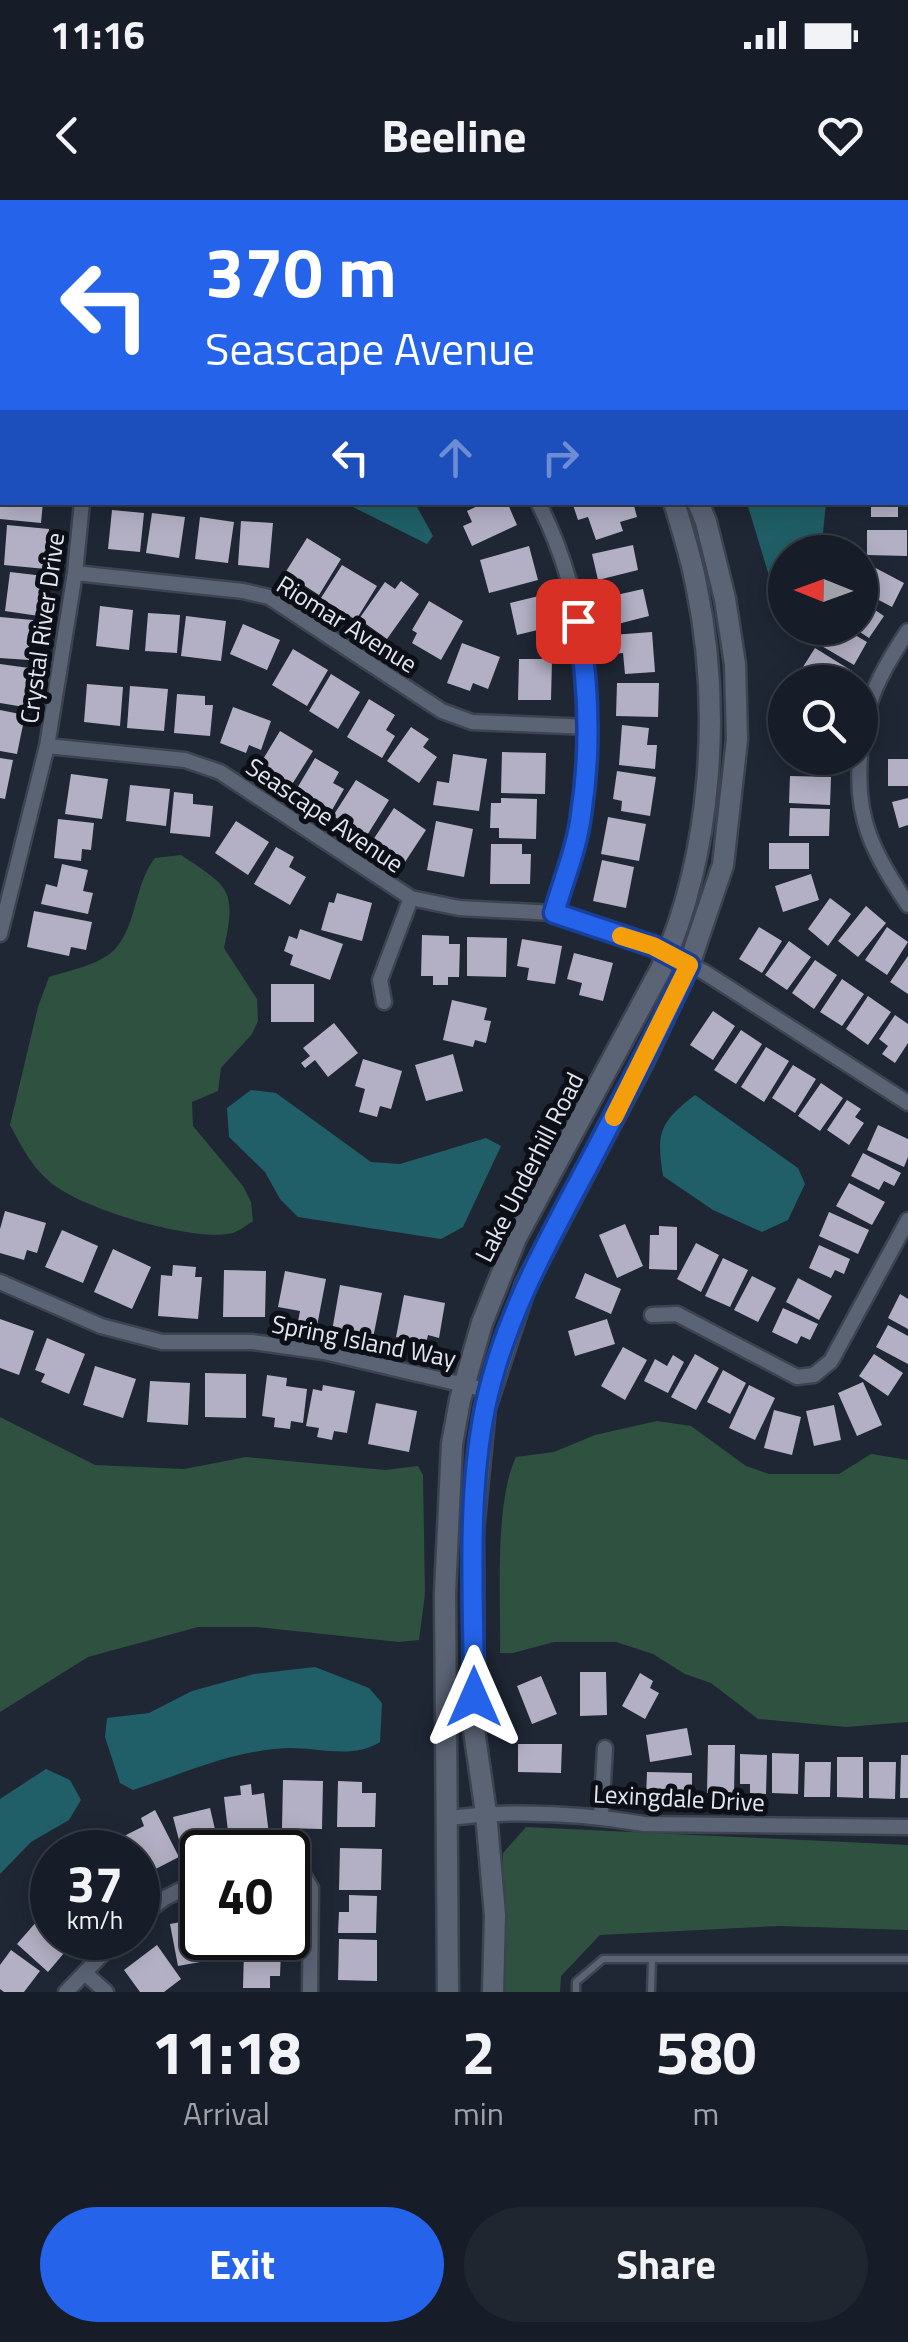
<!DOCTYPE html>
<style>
body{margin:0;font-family:"Titillium Web",sans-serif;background:#202630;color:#f1f3f6;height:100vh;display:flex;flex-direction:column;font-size:38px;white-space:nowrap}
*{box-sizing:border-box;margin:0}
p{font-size:32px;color:#9ea2a8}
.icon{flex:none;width:55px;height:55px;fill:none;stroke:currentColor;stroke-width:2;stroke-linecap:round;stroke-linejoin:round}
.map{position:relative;height:1792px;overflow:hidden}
.drawer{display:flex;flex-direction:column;background:#171d28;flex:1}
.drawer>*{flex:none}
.top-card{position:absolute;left:0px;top:0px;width:910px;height:305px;box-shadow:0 5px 25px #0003,0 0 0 2px #363b45;background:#2563eb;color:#fff;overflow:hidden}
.needle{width:65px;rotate:271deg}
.fabs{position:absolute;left:768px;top:335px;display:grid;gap:20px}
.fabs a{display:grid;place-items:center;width:110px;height:110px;border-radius:50%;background:#171d28;box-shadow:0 5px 25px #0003,0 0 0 2px #363b45;font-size:50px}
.speed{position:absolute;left:30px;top:1630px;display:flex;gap:20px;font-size:50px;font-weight:700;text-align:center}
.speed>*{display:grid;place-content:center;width:130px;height:130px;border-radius:50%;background:#171d28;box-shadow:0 5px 25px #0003,0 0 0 2px #363b45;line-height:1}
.speed small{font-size:25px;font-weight:400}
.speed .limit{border:5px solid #111;border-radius:15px;background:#fff;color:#111}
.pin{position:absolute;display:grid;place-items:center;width:85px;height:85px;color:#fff;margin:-42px;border-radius:20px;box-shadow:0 5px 15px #0006}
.me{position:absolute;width:110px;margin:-55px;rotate:0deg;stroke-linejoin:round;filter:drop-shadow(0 0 8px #0008)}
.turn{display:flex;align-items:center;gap:35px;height:210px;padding:0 40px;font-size:45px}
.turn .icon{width:130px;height:130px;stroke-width:2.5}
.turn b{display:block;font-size:70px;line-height:85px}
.lanes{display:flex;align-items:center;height:95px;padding:0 40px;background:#0003;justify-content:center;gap:50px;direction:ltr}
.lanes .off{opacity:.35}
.eta{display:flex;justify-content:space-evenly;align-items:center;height:170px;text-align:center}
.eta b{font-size:60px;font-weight:700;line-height:70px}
.cta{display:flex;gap:20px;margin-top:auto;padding:20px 40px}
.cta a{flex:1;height:115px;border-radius:60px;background:#2563eb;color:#fff;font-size:40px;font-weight:700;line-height:115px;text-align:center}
.cta a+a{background:#202630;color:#f1f3f6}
.status{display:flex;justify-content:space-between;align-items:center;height:70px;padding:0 50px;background:#171d28;direction:ltr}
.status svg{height:28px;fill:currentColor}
header{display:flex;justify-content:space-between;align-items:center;height:130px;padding:0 40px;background:#171d28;font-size:45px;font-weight:700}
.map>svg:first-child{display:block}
.green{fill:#2f5140}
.water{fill:#205f67}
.building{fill:#b3b0c5}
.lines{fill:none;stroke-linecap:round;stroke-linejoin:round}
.lane-casing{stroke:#3d4350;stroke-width:11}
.street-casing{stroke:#3d4350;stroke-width:19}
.secondary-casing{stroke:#3d4350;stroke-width:25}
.lane{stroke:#5b6475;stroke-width:6}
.street{stroke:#5b6475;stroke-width:14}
.secondary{stroke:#5b6475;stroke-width:20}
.route-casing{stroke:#184099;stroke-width:25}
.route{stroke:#2563eb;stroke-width:18}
.slow{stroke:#f59e0b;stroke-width:18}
.labels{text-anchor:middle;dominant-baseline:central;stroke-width:10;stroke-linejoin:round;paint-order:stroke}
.street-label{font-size:25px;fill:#e1e6f0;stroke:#0c1016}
</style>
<div class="status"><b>11:16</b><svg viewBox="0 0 49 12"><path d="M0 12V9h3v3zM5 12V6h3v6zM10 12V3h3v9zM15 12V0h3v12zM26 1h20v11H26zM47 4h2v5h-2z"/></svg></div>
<header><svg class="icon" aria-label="back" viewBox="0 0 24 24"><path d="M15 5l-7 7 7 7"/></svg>Beeline<svg class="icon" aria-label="heart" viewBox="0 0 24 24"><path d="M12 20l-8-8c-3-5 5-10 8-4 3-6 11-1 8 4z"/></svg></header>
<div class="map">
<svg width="908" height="1792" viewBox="0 0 908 1792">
<rect width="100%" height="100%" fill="#1f2735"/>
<path class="green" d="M181 655C229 687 237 689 224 748L257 799 258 821 252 834 221 868 218 891 192 902 193 926 243 986 251 1002 253 1021C247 1025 239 1031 233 1033 194 1043 79 1008 50 982 31 966 22 947 10 925L38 807 49 777C68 771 99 765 114 750 137 727 134 684 155 658Z
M0 1217 95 1265 184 1269 246 1257 385 1270 418 1266 423 1275 425 1394 419 1440 399 1442 257 1427H198L88 1457 0 1512Z
M657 1221 691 1226 746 1266 769 1274H839L871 1254 908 1260V1522L846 1527 758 1519 711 1483 685 1474 653 1454 616 1442H554L513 1453H500C501 1399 494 1304 516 1257L554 1252 595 1235Z
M526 1627 908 1645V1730L779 1726 600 1735 561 1776 560 1792H500L503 1653Z"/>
<path class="water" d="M345 303H415L433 336 427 344Z
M747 303H826L821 352H785L783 400 770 379Z
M251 890 276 893 371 962 400 964 486 938 501 946 463 1027 441 1039 298 1017 280 999 265 972 229 937 227 908Z
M695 895 798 968 805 984 788 1020 762 1032 713 1010 663 976C656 932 660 922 695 895Z
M315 1467 369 1488 382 1503 380 1542C354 1559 320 1548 290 1548 232 1550 186 1573 133 1590L120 1583 105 1537 107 1518 149 1513 192 1491 254 1474Z
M46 1569 70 1580 81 1600 69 1620 31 1642 0 1674V1599Z"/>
<path class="building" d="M0 302H43L41 323 0 319Z
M486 302H507L517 325 472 346 463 326 472 322 467 311Z
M580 302H633L637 317 620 322 623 331 596 340 588 317 578 320 573 305Z
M871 302H908V307H898V317H871Z
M112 310 144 313 140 352 108 349Z
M152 313 185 317 179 358 146 353Z
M200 317 234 322 228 363 195 359Z
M241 321 273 323 269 368 238 365Z
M7 325 49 329 46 369 4 365Z
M867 330H907V356L867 355Z
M307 338 341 359 319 395 285 373Z
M633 345 638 370 598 380 592 354Z
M529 346 538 380 489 393 480 360Z
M868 364 904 383 892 407 860 390V379Z
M342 365 377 386 356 420 321 398Z
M10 372 44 376 39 416 5 411Z
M401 381 419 394 387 439 359 419 385 382 395 389Z
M643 389 649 416 610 426 603 398Z
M543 395 550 427 517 435 510 403Z
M860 400 884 416 869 438 854 428H860Z
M429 401 463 421 441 460 412 443 417 433 412 430Z
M100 406 133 410 129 450 96 446Z
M148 413 180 415 177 453 145 451Z
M186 416 226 421 221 461 181 456Z
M0 417 33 420 29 460 0 458Z
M243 424 280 440 267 470 230 454Z
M830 428H843L867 442 854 465 820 445Z
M652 432 655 472 625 474 623 453 613 454 612 435Z
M462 443 500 457 488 489 473 483 470 491 447 483Z
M815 448 852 471 845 482H821L801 470Z
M293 449 328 470 307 506 272 485Z
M519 459H552L551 500H518Z
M0 464 29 468 24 507 0 503Z
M331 474 360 492 338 529 309 511Z
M617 483H659L658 517 616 516Z
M87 484 123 487 120 526 84 522Z
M130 486 168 489 164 531 127 528Z
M177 494 205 496V505H213L210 536 174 533Z
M369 499 395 515 386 530 395 536 382 558 347 537Z
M233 507 271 521 261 550 249 545 246 553 220 543Z
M0 510 25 515 17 554 0 551Z
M622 525 649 528 647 545H657L655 569 619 565Z
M411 527 429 539 423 547 437 557 419 583 387 561Z
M280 531 313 551 291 586 259 566Z
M502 552 546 553 545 594 501 593Z
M453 554 487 559 479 611 433 605 437 581 449 583Z
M0 558 13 560 5 599 0 598Z
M315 558 339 572 333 583 344 589 332 610 296 590Z
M888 559H908V586H888Z
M617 571 656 577 650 616 621 611 622 601 613 599Z
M71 574 108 579 102 619 65 614Z
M790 576 831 577 830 605 789 603Z
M356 580 389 600 366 637 333 616Z
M130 585 170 589 166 626 126 621Z
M174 592 193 594V604L213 606 210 637 170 633Z
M501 598 537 599 536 639 499 638V628H490L491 603H501Z
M908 598V625L899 628 892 602Z
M394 608 426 630 405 662 373 640Z
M790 608 830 609 829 636H789Z
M608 617 646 624 639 661 601 654Z
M58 619 94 623 91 650 82 649 81 661 54 658Z
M236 621 269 642 248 675 215 653Z
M436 621 473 629 464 677 427 670Z
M769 643H809V669H769Z
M491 644H522V654H531L530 684H490Z
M276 647 294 657 289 667 306 677 290 705 254 684Z
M602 660 634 667 626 708 593 701Z
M62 664 88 670 83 691 93 693 88 714 41 704 46 684 57 687Z
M811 674 819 700 783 712 775 686Z
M337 693 372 703 362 741 321 730 329 702 334 703Z
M830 698 851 714 828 746 808 729Z
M866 706 886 723 858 757 838 741Z
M34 711 92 722 86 750 71 747 69 756 27 747Z
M759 727 782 741 762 773 739 759Z
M887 727 908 742 887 775 865 760Z
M300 729 343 744 330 780 290 765 293 755 284 751 289 736 297 739Z
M422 735 449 736V744H460L459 777H448V785H433V776H421Z
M467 737 507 738 506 777 467 776Z
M522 739 562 746 555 784 527 780 529 768 517 766Z
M789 741 811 757 787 790 765 775Z
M574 753 613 763 603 801 579 795 582 783 567 779Z
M908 756V794L890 782Z
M815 760 837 775 814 809 792 793Z
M842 779 864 794 842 826 820 812Z
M271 784H314V822H271Z
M868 796 891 812 868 845 846 829Z
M452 800 487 808 484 820 491 821 486 843 475 840 473 847 443 840Z
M713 811 735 826 713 860 690 845Z
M895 815 908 824V843L895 863 882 854 888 846 879 839Z
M334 823 358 853 328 877 315 860 305 868 301 863 310 856 303 848Z
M741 830 762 844 736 884 714 870Z
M766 847 789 861 764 902 741 887Z
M453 854 463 891 426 901 415 865Z
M363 859 402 871 391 909 380 906 377 917 359 912 365 889 355 886Z
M793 865 816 879 795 913 772 898Z
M821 883 843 898 820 931 798 916Z
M847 900 861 909 855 917 864 923 849 945 827 930Z
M878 925 908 939V957L904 967 867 950Z
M863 953 901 973 894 986 884 981 879 990 851 976Z
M849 983 885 1002 872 1025 836 1006Z
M5 1011 46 1023 37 1053 27 1050 24 1060 0 1053V1029Z
M829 1012 869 1030 858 1054 819 1036Z
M625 1024 643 1066 617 1078 599 1035Z
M659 1026 677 1027V1070L649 1069 650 1035H659Z
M62 1030 98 1046 83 1083 45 1067Z
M696 1043 719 1055 701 1092 677 1079Z
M819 1045 850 1059 844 1074 835 1070 831 1078 809 1068Z
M113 1049 151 1067 132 1109 94 1092Z
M723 1058 748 1070 730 1107 705 1096Z
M173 1065 196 1067 195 1077H202L198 1119 158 1116 161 1075 172 1076Z
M224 1070 266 1071 265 1117H223Z
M285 1071 326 1079 317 1126 298 1122 300 1111 278 1107Z
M585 1073 621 1089 611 1114 575 1098Z
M752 1076 776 1088 758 1122 734 1110Z
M798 1078 832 1096 819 1120 786 1102Z
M340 1085 382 1093 373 1138 332 1131Z
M900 1094 908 1099V1129L888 1118Z
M404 1095 445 1103 439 1138 428 1135 426 1143 396 1137Z
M783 1108 818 1124 810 1140 801 1136 797 1144 772 1132Z
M0 1119 34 1131 19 1175 0 1168Z
M607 1119 615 1144 575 1156 568 1131Z
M888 1125 908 1136V1164L876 1147Z
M47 1138 85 1154 69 1194 41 1182 45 1174 35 1170Z
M623 1147 647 1160 625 1200 601 1186Z
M695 1154 719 1168 696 1210 671 1197Z
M874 1154 903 1173 888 1196 859 1176Z
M673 1155 684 1162 668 1193 644 1181 655 1159 667 1166Z
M95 1166 136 1179 123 1218 83 1205Z
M723 1170 746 1183 730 1214 707 1202Z
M205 1173 246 1174V1218L205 1217Z
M267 1175 287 1178 286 1186 307 1189 303 1223 291 1221 290 1229 274 1227 275 1218 262 1216Z
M150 1181 190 1183 188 1225 147 1222Z
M863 1182 882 1225 857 1236 838 1193Z
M323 1185 355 1191 347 1233 334 1231 332 1240 317 1237 319 1228 306 1226 313 1189 322 1191Z
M749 1185 775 1198 755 1240 729 1228Z
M376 1203 417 1211 409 1252 368 1244Z
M834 1205 841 1240 814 1246 806 1211Z
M774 1210 801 1217 792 1255 764 1248Z
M580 1472H606L607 1515 580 1516Z
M640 1473 653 1481 650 1488 659 1493 645 1519 622 1506Z
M541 1476 557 1514 532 1524 517 1486Z
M687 1528 692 1555 650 1562 646 1535Z
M518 1544H562L561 1573 518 1572Z
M708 1545H735L734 1593H707Z
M772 1553 799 1554 798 1594 772 1593Z
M740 1554 767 1555 766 1594 750 1593V1584H740Z
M901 1555H908V1598H900Z
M837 1557H863V1598L837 1597Z
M805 1562H831L830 1597H804Z
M869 1562H896L895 1599 869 1598Z
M647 1572 692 1573V1600L646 1599Z
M283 1580 323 1581 322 1629 282 1628Z
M338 1581 362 1582V1593H376L375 1627H337Z
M251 1584 252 1595 264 1593 269 1635 229 1640 224 1597 241 1595 240 1586Z
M210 1608 218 1642 195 1648 193 1641 180 1644 173 1617Z
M155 1610 179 1657 142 1676 138 1667V1652H130L122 1637 144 1626 141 1618Z
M340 1648 382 1649 381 1690H339Z
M349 1695 377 1696 376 1733H338L339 1712H349Z
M44 1713 52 1721V1738L75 1740 48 1772 17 1744Z
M202 1718V1738H214L216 1748 209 1750 211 1760 178 1766 170 1724Z
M339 1739 377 1740V1781L338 1780Z
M157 1745 181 1779 164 1792H140L124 1770Z
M244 1749 281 1750 280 1776H270V1788H243Z
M11 1750 40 1771 24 1792H4L0 1789V1765Z"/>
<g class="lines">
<defs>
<path id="lane" d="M576 1792V1782L603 1759H908
M651 1792 652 1761"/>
<path id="street" d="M538 302C586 396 599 513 581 617 576 649 563 682 554 713
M75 373 243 391 269 397 442 511 472 522 589 527
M47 546 185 560 220 572 411 698 459 708 554 713 653 746 704 772 908 903
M860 553C863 505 881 471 908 431
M860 558C855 621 874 653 908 705
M0 734 47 546 75 373 82 302
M384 802 380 780 411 698
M0 1082 101 1126 162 1142H252L324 1152 490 1191
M652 1115 677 1114 797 1177 814 1175 831 1161 908 1020
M601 1617 605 1548
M448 1618C513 1610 580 1613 644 1624L908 1627
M288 1665 302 1673 311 1688 310 1792
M138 1718 165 1698 202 1679
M85 1773 106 1792
M66 1792 118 1738"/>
<path id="secondary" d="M458 0 461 2
M448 1792 445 1393 452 1244 460 1200 482 1123 516 1038 661 769C712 653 722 508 696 384 691 357 682 329 674 302
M493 1792 495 1715 486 1613 474 1530 473 1330 485 1208 526 1084 643 862 689 765 723 665 737 539 735 464 725 399 706 322 698 302"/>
</defs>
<use href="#lane" class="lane-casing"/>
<use href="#street" class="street-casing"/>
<use href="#secondary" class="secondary-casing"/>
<use href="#lane" class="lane"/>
<use href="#street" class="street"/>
<use href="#secondary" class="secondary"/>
</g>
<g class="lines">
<defs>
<path id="route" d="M474 1497C474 1402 466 1302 485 1208 504 1117 550 1037 593 956 626 893 659 830 689 765L653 746 554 713C563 681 577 648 581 615 591 551 589 485 578 421"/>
</defs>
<use href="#route" class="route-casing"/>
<use href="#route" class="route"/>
<path class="slow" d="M614 917 689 765 653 746 621 736"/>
</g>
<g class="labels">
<g class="street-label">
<text transform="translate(347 424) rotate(32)">Riomar Avenue</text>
<text transform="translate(42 428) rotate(-82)">Crystal River Drive</text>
<text transform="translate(325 615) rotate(34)">Seascape Avenue</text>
<text transform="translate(529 967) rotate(-63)">Lake Underhill Road</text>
<text transform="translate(364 1141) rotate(11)">Spring Island Way</text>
<text transform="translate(679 1598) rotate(3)">Lexingdale Drive</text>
</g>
</g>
</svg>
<div class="fabs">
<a><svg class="needle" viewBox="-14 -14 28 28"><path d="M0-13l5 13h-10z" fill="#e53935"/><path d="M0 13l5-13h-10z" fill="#9ea2a8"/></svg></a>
<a><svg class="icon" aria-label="search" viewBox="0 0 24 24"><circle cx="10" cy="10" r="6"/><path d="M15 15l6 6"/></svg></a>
</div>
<div class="speed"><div>37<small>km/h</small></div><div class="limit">40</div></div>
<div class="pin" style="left:578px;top:421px;background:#d93025"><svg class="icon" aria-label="arrive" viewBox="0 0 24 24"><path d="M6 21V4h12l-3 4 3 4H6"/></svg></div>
<svg class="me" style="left:474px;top:1497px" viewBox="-20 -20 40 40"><path d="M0-17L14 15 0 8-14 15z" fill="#2563eb" stroke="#fff" stroke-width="4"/></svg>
<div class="top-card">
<div class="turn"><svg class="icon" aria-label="left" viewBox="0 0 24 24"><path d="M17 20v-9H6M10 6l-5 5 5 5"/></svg><div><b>370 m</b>Seascape Avenue</div></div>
<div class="lanes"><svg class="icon" aria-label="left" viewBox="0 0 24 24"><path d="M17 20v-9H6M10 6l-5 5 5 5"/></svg><svg class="icon off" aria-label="ahead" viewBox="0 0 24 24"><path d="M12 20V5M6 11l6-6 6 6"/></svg><svg class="icon off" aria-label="right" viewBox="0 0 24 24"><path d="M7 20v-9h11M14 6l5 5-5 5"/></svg></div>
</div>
</div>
<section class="drawer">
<div class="eta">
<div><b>11:18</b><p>Arrival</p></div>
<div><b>2</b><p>min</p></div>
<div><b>580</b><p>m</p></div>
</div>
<div class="cta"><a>Exit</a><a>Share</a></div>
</section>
